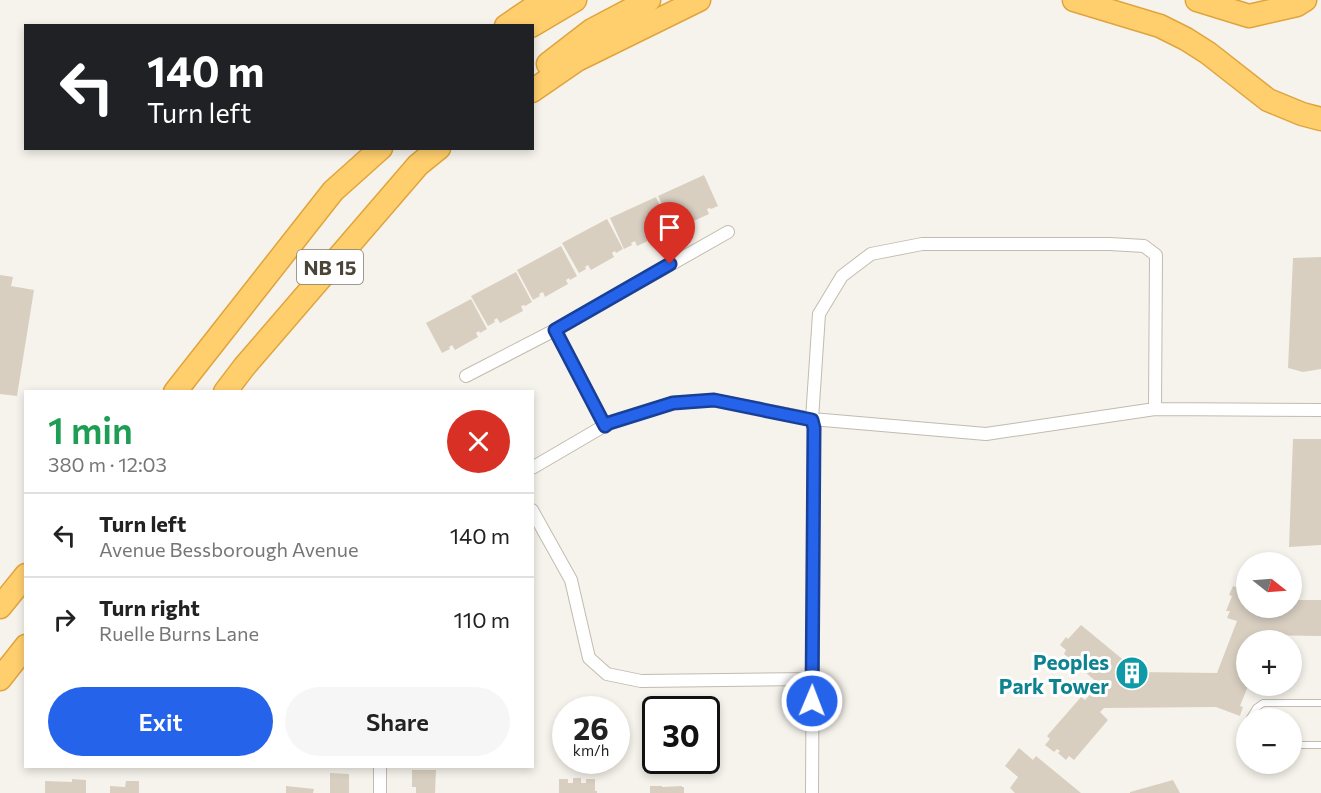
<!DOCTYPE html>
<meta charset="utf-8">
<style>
body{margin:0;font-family:Commissioner,sans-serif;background:#f6f6f6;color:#222;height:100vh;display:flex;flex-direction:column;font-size:22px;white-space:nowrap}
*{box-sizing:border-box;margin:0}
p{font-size:20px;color:#767676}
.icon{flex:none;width:33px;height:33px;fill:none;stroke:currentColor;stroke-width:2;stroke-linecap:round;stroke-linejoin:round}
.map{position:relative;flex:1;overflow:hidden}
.sheet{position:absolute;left:24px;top:390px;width:510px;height:378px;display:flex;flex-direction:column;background:#fff;border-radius:0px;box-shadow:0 3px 9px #0003}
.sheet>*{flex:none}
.banner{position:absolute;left:24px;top:24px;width:510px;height:126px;border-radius:0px;box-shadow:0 3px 9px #0003;background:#202124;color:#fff;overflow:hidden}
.needle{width:39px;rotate:107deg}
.tools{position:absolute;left:1236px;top:552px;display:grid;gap:12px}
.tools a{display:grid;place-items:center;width:66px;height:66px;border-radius:50%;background:#fff;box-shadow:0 3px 9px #0003;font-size:30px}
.speed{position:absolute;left:552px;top:696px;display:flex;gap:12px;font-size:30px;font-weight:700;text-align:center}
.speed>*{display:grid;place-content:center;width:78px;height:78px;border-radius:50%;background:#fff;box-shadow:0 3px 9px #0003;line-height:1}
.speed small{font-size:15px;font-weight:400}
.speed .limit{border:3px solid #111;border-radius:9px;background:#fff;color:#111}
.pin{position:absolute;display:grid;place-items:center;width:51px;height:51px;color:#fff;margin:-62px -26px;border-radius:50% 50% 50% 0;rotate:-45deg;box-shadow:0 0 6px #0007}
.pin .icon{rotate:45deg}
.me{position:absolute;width:66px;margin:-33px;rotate:1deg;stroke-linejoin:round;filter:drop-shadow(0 0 4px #0008)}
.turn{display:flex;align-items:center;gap:21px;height:126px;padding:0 24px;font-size:27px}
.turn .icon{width:78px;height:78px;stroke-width:2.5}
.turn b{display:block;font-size:42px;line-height:51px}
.round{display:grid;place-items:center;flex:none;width:63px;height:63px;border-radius:32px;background:#f6f6f6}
.headline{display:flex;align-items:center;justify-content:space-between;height:102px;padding:0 24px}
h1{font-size:36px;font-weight:600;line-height:45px;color:#1e9e55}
.button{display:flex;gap:12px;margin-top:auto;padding:12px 24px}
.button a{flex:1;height:69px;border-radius:36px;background:#2563eb;color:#fff;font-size:24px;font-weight:600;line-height:69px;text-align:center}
.button a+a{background:#f6f6f6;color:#222}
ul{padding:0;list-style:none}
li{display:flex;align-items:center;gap:18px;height:84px;padding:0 24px;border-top:2px solid #e0e0e0}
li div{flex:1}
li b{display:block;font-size:22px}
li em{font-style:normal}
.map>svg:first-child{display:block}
.building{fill:#d8cfc1}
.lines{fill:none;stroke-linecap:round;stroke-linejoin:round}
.service-casing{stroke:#c2bbae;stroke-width:8}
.minor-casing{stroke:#c2bbae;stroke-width:14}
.motorway-casing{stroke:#e0a43c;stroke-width:25}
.service{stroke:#fff;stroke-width:6}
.minor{stroke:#fff;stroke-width:12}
.motorway{stroke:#ffcf6e;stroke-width:22}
.route-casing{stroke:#184099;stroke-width:15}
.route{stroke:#2563eb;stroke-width:10}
.labels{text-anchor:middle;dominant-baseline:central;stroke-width:6;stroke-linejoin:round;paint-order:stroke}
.shield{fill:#fff;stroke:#817c74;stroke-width:1.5}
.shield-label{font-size:20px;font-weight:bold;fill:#4b4439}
.culture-label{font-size:21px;font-weight:bold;fill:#0d838f;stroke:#fff;text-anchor:end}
</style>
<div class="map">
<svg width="1321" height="793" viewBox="0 0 1321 793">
<rect width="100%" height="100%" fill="#f6f3ec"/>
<path class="building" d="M704 175 718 206 711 209 710 208 707 209 709 214 685 225 683 220 679 222 680 224 673 227 658 196Z
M656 197 670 228 663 231 662 229 659 231 661 235 637 246 635 241 631 243 632 245 624 249 610 218Z
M607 219 623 249 616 253 615 251 612 253 614 257 591 270 588 265 585 267 586 269 579 273 562 243Z
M561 246 577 276 570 280 569 278 566 280 568 284 545 297 543 292 539 294 540 296 533 300 517 270Z
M1321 257V369L1303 372 1288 368 1293 258Z
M516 272 532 302 525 306 524 305 521 306 523 311 500 323 497 318 494 320 495 322 488 326 471 296Z
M0 275 13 277 11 286 34 290 17 396 0 394Z
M471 299 487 329 480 333 479 331 476 333 478 337 455 350 452 345 449 347 450 349 442 353 426 323Z
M1293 439H1321V545L1289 547Z
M1233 586 1246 591V608H1292V600H1321V636L1253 635 1250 640H1246V650L1241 666 1246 668V686H1248L1240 706 1243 707 1240 716 1216 707 1104 708 1100 712 1108 720 1074 760 1069 756 1066 760 1058 753 1060 751 1057 749 1054 752 1045 745 1050 739 1047 736 1081 697 1085 700 1099 684 1064 654 1066 650 1060 645 1066 637 1068 639 1081 625 1138 672 1217 673 1237 621 1227 618 1230 611H1226L1232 596 1229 595Z
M1019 748 1033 760 1036 756 1081 793H1015L1010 788 1018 777 1005 766Z
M412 770H436L435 793H416V787H412Z
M330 773 349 774V793H330Z
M573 778H581V783H586V779H595V791H597V793H559V779H568V783H573Z
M72 779 86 780V793H45V781L72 782Z
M1173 780 1180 793H1130V792Z
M126 781H139V793H110V786L125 787Z
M286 786 314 789 313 793H286Z
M650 786H662V787L682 786V787H684V793H650Z"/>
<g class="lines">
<defs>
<path id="service" d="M1250 718 1256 708 1263 703H1321
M1292 745H1321"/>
<path id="minor" d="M555 330 605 425
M466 376 555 330 728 232
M532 468 609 423 673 403 714 400 812 419 986 434 1155 409 1321 410
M532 510 571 580 589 658 607 674 641 681 812 679
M380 793V766
M812 793 814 428 812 419 819 314 842 276 871 254 922 244H1110L1144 246 1156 255 1155 409"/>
<path id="motorway" d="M1074 0 1160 26 1186 39 1208 53 1268 100 1302 114 1321 119
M1197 0 1249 16 1297 5 1305 0
M506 26 543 1
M531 26 575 0
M548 64 592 30 649 0
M532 91 577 60 699 0
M175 392 333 191 381 148
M225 392 244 367 418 165 439 148
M0 607 26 575
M0 679 26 646"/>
</defs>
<use href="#service" class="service-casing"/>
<use href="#minor" class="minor-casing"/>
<use href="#motorway" class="motorway-casing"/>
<use href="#service" class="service"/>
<use href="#minor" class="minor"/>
<use href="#motorway" class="motorway"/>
</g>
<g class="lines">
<defs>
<path id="route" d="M670 264 555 330 605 426 609 423 673 403 714 400 812 420 814 428 812 701"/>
</defs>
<use href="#route" class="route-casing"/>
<use href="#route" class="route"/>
</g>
<defs>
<symbol id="building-disc" viewBox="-11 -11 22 22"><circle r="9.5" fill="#0f9aa8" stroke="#fff"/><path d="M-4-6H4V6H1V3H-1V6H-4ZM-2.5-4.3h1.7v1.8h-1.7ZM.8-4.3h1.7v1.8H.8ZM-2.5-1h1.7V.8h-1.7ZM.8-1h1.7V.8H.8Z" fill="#fff"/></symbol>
</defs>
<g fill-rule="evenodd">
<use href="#building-disc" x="1113" y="654" width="38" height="38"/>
</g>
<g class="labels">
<rect class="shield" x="297" y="250" width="66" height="34" rx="4.5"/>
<g class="shield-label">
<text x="330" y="267">NB 15</text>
</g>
<g class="culture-label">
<text x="1109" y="661">Peoples<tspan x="1109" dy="24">Park Tower</tspan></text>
</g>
</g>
</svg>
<div class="tools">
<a><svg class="needle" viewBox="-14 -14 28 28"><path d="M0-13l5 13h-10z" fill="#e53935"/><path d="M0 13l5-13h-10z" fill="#767676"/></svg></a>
<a>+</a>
<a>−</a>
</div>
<div class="speed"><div>26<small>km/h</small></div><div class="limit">30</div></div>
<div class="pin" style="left:670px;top:264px;background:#d93025"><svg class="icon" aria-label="arrive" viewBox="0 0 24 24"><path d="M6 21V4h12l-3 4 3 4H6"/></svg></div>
<svg class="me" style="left:812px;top:701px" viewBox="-20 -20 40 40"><circle r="17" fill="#2563eb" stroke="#fff" stroke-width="3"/><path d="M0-11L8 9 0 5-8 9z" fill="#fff"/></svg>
<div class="banner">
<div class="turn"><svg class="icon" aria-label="left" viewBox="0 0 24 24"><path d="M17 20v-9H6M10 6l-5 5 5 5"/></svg><div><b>140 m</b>Turn left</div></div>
</div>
<section class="sheet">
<div class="headline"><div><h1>1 min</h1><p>380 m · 12:03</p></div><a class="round" style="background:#d93025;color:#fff"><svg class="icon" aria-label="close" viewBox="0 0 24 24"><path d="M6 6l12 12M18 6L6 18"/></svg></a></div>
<ul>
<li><svg class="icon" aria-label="left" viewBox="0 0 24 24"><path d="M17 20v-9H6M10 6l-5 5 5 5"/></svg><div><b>Turn left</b><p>Avenue Bessborough Avenue</p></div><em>140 m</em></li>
<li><svg class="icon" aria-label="right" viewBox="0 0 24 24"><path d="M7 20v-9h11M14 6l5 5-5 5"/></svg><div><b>Turn right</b><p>Ruelle Burns Lane</p></div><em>110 m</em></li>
</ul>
<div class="button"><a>Exit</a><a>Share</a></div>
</section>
</div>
